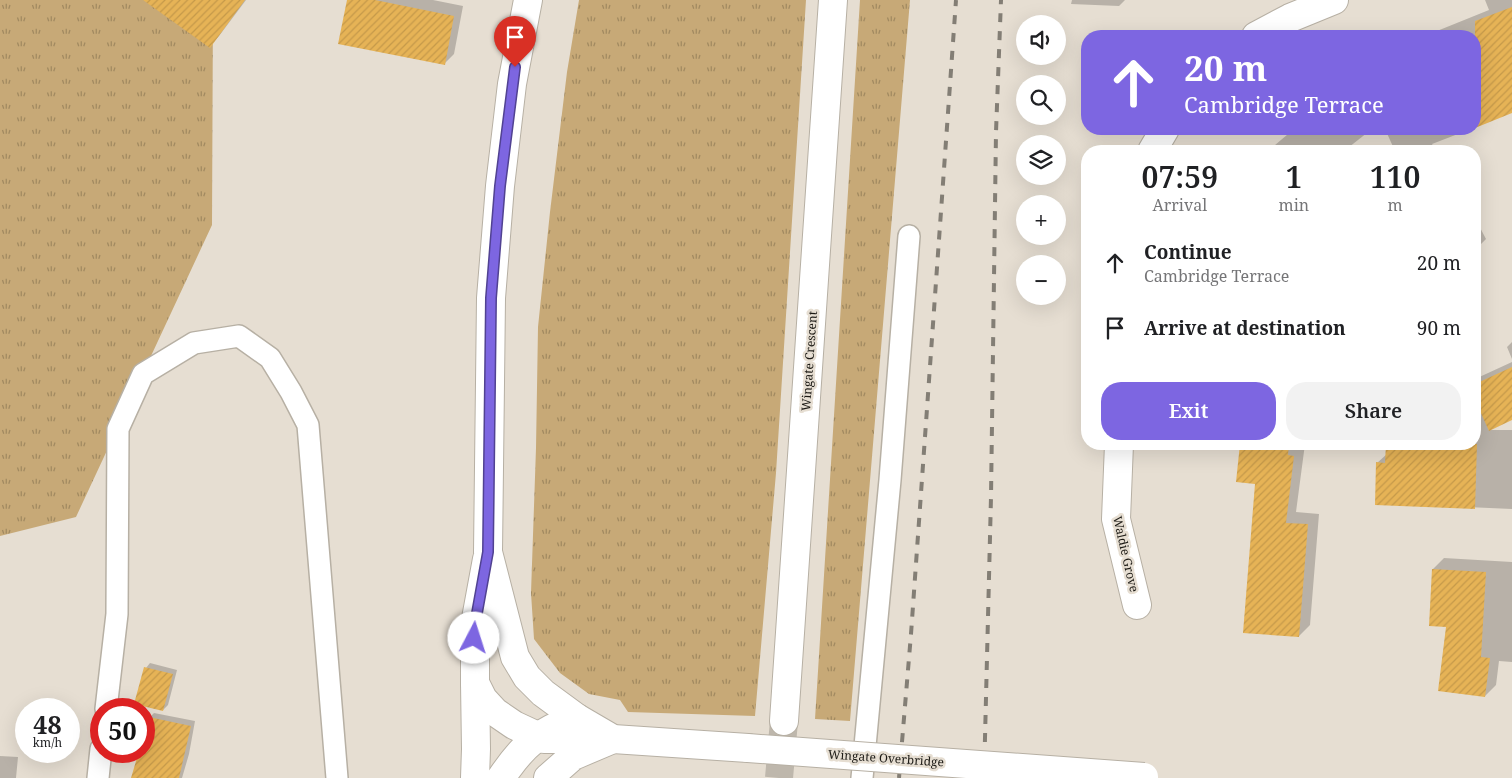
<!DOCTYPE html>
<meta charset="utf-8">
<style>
body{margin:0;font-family:"Noto Serif",serif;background:#f2f2f2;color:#202124;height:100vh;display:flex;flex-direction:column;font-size:19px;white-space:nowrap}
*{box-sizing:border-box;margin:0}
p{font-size:16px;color:#757577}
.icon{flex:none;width:28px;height:28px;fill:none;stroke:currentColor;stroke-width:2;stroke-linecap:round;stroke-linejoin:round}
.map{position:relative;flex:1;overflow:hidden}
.drawer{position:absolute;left:1081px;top:145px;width:400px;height:305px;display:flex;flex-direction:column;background:#fff;border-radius:20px;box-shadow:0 5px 20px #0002}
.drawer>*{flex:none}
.guide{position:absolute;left:1081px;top:30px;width:400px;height:105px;border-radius:20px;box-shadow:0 5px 20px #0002;background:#7d66e1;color:#fff;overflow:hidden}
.fabs{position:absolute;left:1016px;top:15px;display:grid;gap:10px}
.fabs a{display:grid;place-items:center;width:50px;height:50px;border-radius:50%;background:#fff;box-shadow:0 5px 20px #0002;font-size:25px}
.speed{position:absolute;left:15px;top:698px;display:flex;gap:10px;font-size:25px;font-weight:700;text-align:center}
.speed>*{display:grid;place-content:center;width:65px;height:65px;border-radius:50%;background:#fff;box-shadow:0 5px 20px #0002;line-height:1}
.speed small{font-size:12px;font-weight:400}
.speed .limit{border:8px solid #d22;background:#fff;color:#111}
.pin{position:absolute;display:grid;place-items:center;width:42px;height:42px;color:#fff;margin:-51px -21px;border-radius:50% 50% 50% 0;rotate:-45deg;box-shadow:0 0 5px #0007}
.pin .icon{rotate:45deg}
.me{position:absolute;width:55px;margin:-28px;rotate:5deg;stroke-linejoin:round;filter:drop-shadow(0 0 4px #0008)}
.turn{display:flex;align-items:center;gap:18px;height:105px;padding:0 20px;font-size:22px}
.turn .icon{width:65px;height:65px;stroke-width:2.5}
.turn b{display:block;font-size:35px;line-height:42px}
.eta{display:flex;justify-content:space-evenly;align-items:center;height:85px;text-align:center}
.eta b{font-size:30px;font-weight:600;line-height:35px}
.cta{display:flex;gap:10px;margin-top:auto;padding:10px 20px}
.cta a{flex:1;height:58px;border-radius:20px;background:#7d66e1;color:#fff;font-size:20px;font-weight:600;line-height:58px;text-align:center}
.cta a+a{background:#f2f2f2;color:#202124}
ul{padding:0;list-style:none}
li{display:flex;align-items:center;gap:15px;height:65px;padding:0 20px}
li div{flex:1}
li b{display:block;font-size:19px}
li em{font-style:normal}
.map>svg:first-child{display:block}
.grass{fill:url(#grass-tufts)}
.shadow{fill:#0003}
.building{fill:url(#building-hatch)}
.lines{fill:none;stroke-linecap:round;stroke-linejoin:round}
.tertiary-tunnel{stroke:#beb7ac;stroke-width:28;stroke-dasharray:28 14;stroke-linecap:butt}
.service-casing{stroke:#b7b0a4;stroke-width:24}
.minor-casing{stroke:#b7b0a4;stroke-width:30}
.tertiary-casing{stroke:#b7b0a4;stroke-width:30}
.secondary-casing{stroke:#b7b0a4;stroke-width:30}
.service{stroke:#fff;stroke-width:21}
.minor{stroke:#fff;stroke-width:28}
.tertiary{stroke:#fff;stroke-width:28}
.secondary{stroke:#fff;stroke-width:28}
.rail{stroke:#837e75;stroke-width:4;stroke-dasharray:9 9;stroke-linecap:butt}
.secondary-bridge-casing{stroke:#b7b0a4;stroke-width:30;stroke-linecap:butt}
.secondary-bridge{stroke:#fff;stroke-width:28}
.route-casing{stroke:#514292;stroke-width:12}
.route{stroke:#7d66e1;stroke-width:9}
.labels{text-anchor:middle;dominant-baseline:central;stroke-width:5;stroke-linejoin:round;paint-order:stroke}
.street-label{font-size:12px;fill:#1c1a15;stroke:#e6ded2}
</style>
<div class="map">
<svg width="1512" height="778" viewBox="0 0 1512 778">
<defs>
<pattern id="grass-tufts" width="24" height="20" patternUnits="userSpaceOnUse" patternTransform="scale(1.25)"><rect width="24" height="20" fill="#c7a977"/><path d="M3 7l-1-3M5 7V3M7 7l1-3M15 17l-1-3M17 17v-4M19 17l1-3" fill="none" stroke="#a18960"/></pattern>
<pattern id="building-hatch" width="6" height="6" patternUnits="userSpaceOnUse" patternTransform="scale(1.25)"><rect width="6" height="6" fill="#e6b356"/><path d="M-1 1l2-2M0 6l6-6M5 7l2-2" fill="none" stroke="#c5994a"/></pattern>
</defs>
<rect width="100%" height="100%" fill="#e6ded2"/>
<path class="grass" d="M0 0H213L212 225 76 517 0 536Z
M579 0H806L776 473 755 716 628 712 620 700 589 694 560 673 534 639 531 593 536 448 538 327 550 212 567 72Z
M860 0H910L850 721 815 719Z"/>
<path class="shadow" d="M160 0H246L219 36 210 46Z
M348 0H433L463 6 454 54 444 64Z
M1072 0H1125L1119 6 1071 4Z
M1485 0H1512V112L1475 127V36H1429L1432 33 1489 10Z
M1294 129H1372L1344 151H1268Z
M1385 129H1471L1432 144 1436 151H1395Z
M1475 218 1486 239 1475 250Z
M1512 342V359L1507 347Z
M1512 362V419L1488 430H1512V509L1376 503 1377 463 1387 454V444H1475V379Z
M1242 444H1305L1296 512 1319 514 1310 625 1299 636 1256 483 1237 481Z
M1444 558 1512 562V662L1499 661 1496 685 1485 696 1447 626 1433 569Z
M150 663 177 670 168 705 163 710 146 668Z
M154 713 195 721 189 754 182 778H133L144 751V738L150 717Z
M0 756 18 757 16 778H0Z"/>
<path class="building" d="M143 0H245L210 48Z
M347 0H375L454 16 445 65 338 44Z
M1512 7V113L1475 128V21Z
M1512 367V420L1489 431 1475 400V384Z
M1240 444H1289L1288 455 1294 456 1286 523 1308 524 1299 637 1243 633 1255 484 1236 482Z
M1386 444H1477L1475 509 1375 505 1376 462 1385 463Z
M1432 569 1486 572 1481 657 1490 658 1485 697 1438 691 1446 627 1429 626Z
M144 667 173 674 163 711 134 704Z
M144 716 191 726 179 778H131L139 751H144Z"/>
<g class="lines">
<path class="tertiary-tunnel" d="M779 778 784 721"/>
<defs>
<path id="service" d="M106 709 117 614 118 429 143 374 194 343 239 336 270 358 291 392 308 425 337 778
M98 778 101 749
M862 778 890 480 909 236"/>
<path id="minor" d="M1256 36 1290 18 1334 0
M1152 151 1165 129
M1119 444 1116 519 1137 605"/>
<path id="tertiary" d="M784 721 833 0
M475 778 476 749 475 683
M501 778C523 745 539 731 577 718
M548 778 573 756 613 739"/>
<path id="secondary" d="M528 0 512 84 500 186 491 298 488 552 515 657 527 677 543 693 577 718 613 739
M487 559 475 624V683L483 699 495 712 514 725 544 739H613L748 748"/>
</defs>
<use href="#service" class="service-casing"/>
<use href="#minor" class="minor-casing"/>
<use href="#tertiary" class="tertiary-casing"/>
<use href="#secondary" class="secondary-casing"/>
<use href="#service" class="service"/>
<use href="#minor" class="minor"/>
<use href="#tertiary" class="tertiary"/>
<use href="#secondary" class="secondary"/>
<path class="rail" d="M899 778 911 634 956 0
M984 778 991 497 996 132 1001 0"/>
<defs>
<path id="secondary-bridge" d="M748 748 1144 777"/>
</defs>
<use href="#secondary-bridge" class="secondary-bridge-casing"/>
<use href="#secondary-bridge" class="secondary-bridge"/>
</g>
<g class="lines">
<defs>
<path id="route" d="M474 638 475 624 488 552 491 298 500 186 515 67"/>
</defs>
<use href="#route" class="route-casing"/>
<use href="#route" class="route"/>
</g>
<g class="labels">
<g class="street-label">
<text transform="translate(809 361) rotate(-86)">Wingate Crescent</text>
<text transform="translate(1126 554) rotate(77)">Waldie Grove</text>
<text transform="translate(886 758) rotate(4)">Wingate Overbridge</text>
</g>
</g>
</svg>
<div class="fabs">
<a><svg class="icon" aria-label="sound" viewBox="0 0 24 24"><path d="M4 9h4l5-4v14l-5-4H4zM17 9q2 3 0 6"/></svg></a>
<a><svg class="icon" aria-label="search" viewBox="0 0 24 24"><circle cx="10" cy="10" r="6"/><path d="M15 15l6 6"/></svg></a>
<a><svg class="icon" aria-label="layers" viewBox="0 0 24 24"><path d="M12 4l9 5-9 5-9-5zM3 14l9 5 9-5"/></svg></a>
<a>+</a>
<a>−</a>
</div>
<div class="speed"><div>48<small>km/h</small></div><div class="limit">50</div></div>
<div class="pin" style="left:515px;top:67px;background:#d93025"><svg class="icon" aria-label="arrive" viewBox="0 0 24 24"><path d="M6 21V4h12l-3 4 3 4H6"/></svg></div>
<svg class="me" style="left:474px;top:638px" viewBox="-20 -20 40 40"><circle r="19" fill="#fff"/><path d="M0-13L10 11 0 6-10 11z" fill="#7d66e1"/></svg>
<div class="guide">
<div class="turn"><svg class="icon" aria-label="ahead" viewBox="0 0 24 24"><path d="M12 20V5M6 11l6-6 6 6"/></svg><div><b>20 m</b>Cambridge Terrace</div></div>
</div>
<section class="drawer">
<div class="eta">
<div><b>07:59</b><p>Arrival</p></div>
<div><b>1</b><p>min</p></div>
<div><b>110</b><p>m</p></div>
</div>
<ul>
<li><svg class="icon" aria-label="ahead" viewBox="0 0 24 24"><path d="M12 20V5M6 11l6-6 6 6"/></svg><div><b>Continue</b><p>Cambridge Terrace</p></div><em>20 m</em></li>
<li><svg class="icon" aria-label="arrive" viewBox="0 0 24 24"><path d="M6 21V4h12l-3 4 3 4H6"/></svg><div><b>Arrive at destination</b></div><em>90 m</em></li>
</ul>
<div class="cta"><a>Exit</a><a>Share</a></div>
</section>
</div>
